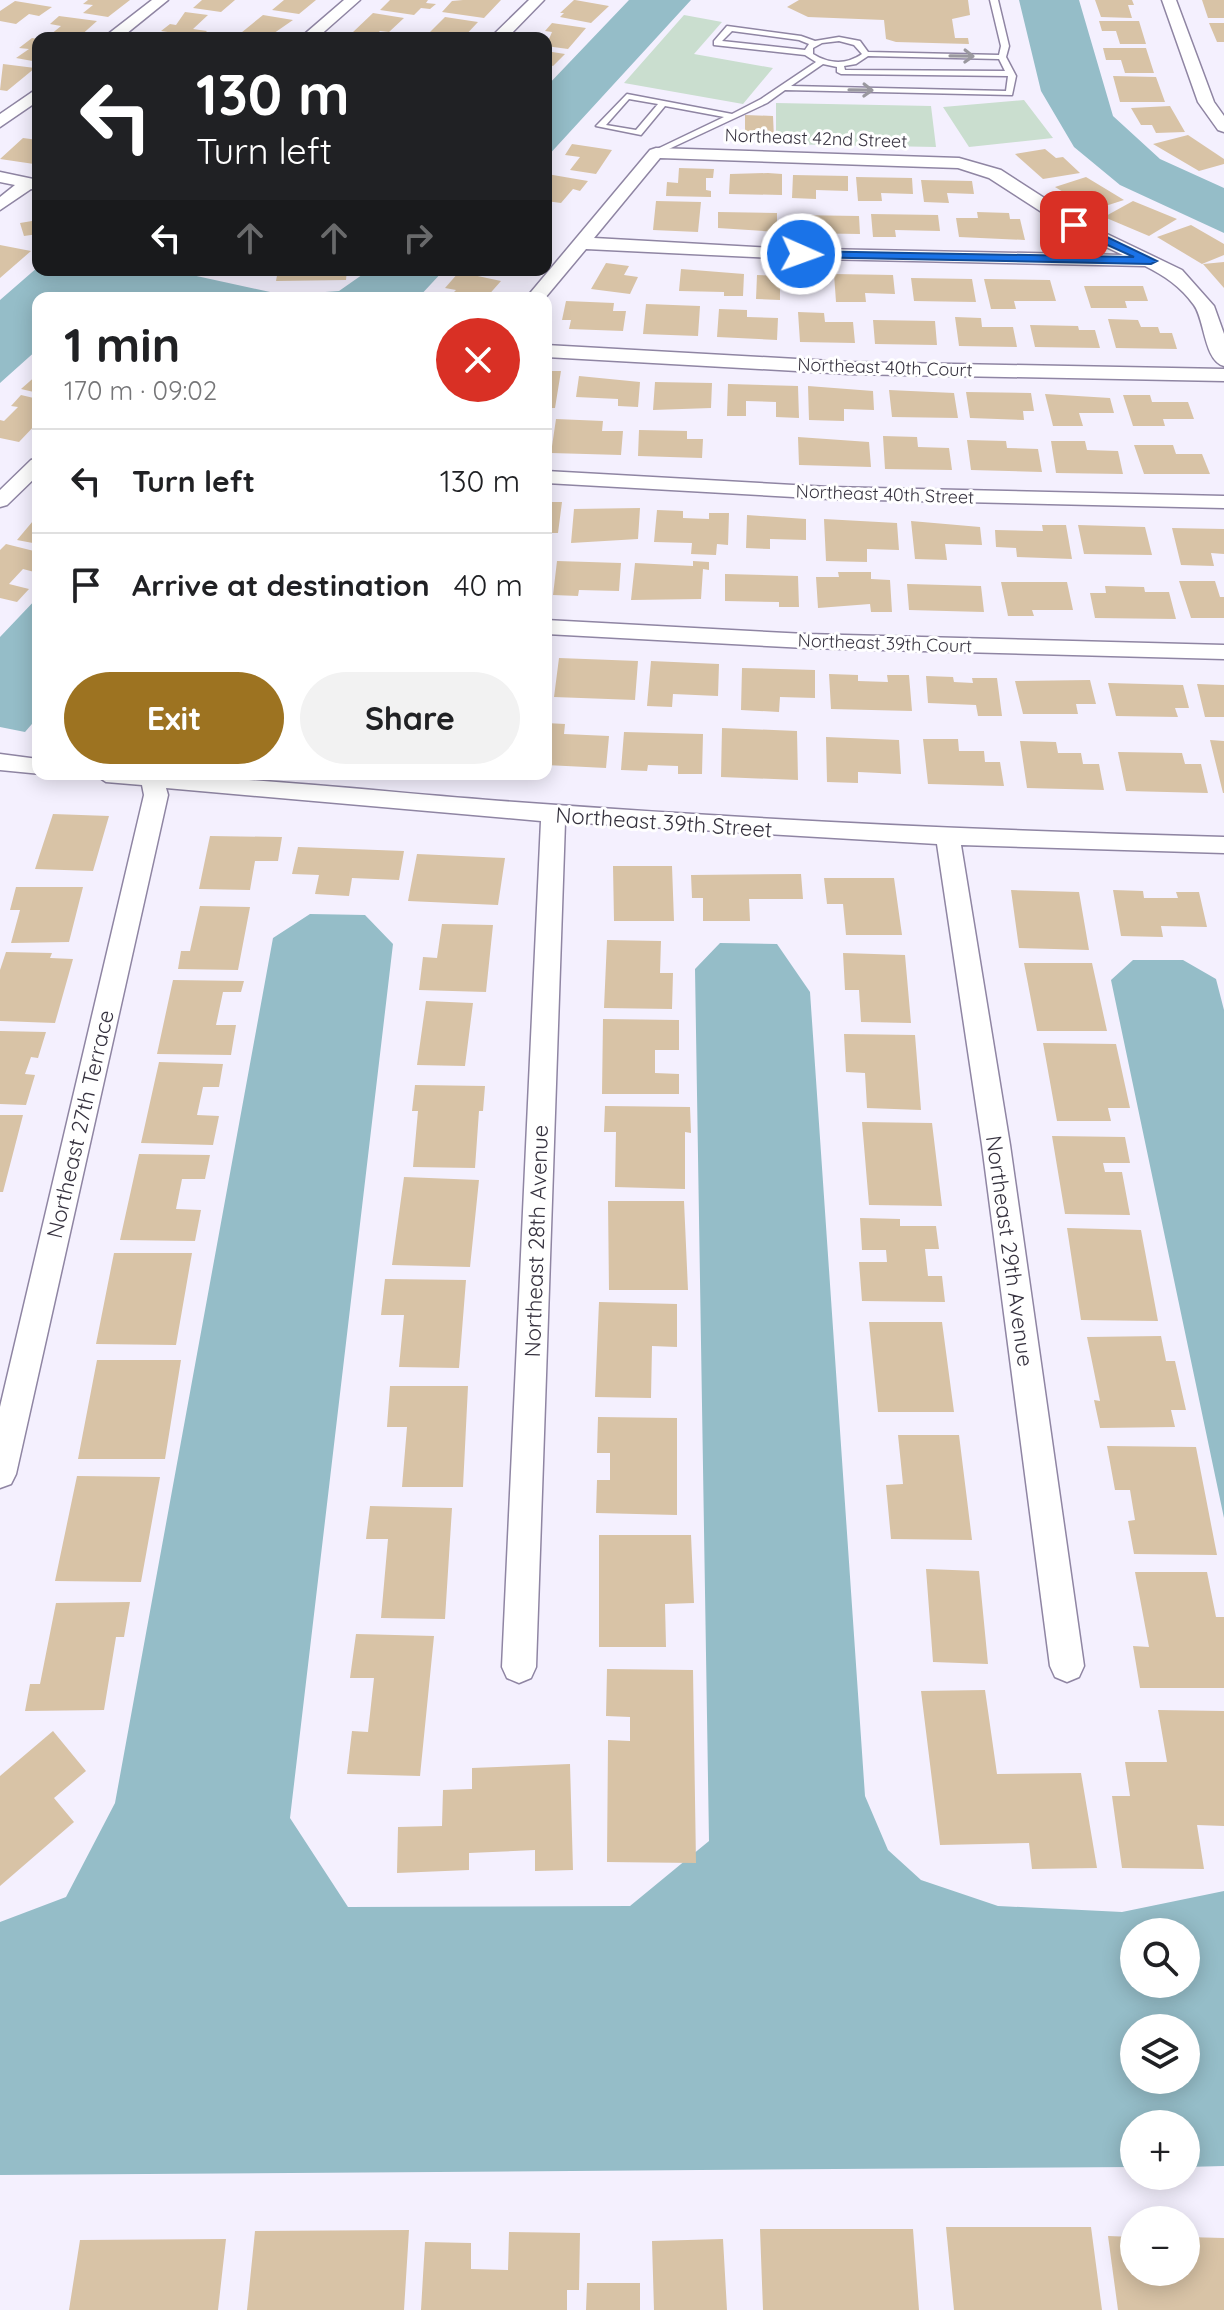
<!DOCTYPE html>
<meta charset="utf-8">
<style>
body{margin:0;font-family:Quicksand,sans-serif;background:#f2f2f2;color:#202124;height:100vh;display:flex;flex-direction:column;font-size:30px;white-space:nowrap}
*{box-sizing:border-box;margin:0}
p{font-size:26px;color:#757577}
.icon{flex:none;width:44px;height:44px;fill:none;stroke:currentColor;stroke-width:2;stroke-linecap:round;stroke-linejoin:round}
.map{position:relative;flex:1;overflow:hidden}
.sheet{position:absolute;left:32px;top:292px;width:520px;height:488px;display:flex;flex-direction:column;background:#fff;border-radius:16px;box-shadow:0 4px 20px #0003}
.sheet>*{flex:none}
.top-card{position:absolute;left:32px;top:32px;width:520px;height:244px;border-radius:16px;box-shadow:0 4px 20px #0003;background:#202124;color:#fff;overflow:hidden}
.controls{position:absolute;left:1120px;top:1918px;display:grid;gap:16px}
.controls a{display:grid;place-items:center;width:80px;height:80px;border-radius:50%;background:#fff;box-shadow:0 4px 20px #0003;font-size:40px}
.pin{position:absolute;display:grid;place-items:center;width:68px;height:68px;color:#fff;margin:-34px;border-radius:16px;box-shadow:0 4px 12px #0006}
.me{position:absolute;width:88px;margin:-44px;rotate:92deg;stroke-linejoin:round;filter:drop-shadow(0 0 6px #0008)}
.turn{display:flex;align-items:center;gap:28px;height:168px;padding:0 32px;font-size:36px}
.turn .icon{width:104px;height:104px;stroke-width:2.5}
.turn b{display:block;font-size:56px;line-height:68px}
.lanes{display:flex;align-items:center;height:76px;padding:0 32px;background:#0003;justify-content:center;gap:40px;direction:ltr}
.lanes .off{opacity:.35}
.round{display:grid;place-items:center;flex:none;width:84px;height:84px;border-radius:42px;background:#f2f2f2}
.overview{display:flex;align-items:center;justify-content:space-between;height:136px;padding:0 32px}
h1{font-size:48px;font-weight:800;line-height:60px}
.cta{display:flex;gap:16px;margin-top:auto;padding:16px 32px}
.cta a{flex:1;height:92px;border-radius:48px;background:#9d7321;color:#fff;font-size:32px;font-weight:800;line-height:92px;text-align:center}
.cta a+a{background:#f2f2f2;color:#202124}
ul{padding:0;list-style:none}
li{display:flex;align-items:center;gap:24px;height:104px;padding:0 32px;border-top:2px solid #e0e0e0}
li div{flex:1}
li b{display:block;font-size:30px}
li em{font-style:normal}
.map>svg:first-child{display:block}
.green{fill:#cadecf}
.water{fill:#95bdc8;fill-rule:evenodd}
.building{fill:#d8c3a6}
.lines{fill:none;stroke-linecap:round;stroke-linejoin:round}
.lane-casing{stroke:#8f85a3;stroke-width:3}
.street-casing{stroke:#8f85a3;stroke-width:3}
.lane{fill:#fff;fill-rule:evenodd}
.street{fill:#fff;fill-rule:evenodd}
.oneway{stroke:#9a989f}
.route{fill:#1a73e8;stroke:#114b97;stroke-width:2}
.labels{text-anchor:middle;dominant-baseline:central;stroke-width:6;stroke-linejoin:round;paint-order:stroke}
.far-street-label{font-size:18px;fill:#36323f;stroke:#fff}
.street-label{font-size:22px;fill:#36323f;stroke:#fff}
</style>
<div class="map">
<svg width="1224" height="2310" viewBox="0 0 1224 2310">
<rect width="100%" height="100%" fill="#f4f0fe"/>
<path class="green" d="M684 15 722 22 694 54 773 68 743 104 624 83Z
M1024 100 1053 138 969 147 943 107Z
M776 103 931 106 936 147 776 144Z"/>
<path class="water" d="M629 0H691L546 158V87Z
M1019 0H1079L1113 116 1160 159 1224 188V233L1120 185 1074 147 1041 91Z
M38 267V270H169L284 295 339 291 369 270H444L418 298H38V349L0 383V300Z
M38 597V717L25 732 0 727V637Z
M310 914 365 915 393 944 290 1818 348 1907 630 1906 709 1841 695 969 720 943 777 944 810 992 865 1796 888 1850 921 1880 998 1906 1122 1912 1224 1891V2166L1186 2167V2124H1134V2167L0 2175V1922L66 1897 115 1803 273 938ZM1134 1932H1186V1984H1134ZM1134 2028H1186V2080H1134Z
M1133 960H1183L1216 979 1224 1010V1518L1111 980Z"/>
<path class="building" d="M88 0H130L108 17 83 13 93 5 83 4Z
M202 0H235L221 12 193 8Z
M284 0H316L299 14 272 10Z
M390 0H428L426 3 436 4 430 9 421 8 414 15 380 10Z
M463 0H501L484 18 442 12 452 1Z
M574 0H575L609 6 591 23 560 17 564 13H560Z
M799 0H968L970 15 952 19 955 38H968L969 44 896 42 886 39 884 20 808 17 787 7Z
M1095 0H1132L1134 5H1128L1132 18 1101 17Z
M1202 0H1224V18H1208Z
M15 1 52 7 39 16 29 14 16 24 0 21V11Z
M185 12 208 15 193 29 207 31 201 37 161 31 170 24 176 25Z
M373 13 404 18 389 32 380 31 374 36 352 33Z
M263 15 293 20 267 38 236 37Z
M59 16 97 21 78 38 50 35 61 26 50 24Z
M445 17 478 22 463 38H424Z
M1099 21H1139L1146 44H1120L1116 31H1102Z
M552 23 586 28 568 49 546 46 552 32 545 31Z
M1209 23H1224V42H1217Z
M32 38 38 39V62L16 58 29 49 19 48Z
M1103 48H1146L1154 73H1125L1121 60H1106Z
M546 51 565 54 553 66 546 64Z
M3 64 35 68 7 91 0 90Z
M1113 76 1156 77 1165 102H1120Z
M1170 106 1185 132 1156 133 1152 125H1141L1131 108Z
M745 115 773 116 774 138 745 137Z
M1188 135 1224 159V164L1199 171 1153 144Z
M23 138 38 140V160L34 164 0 159Z
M572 144 612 150 596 174 570 170 580 157 565 155Z
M1045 149 1056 158 1063 157 1080 173 1043 179 1015 154Z
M679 168 714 169 713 178H706V190L711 191V197L666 196 667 182 678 183Z
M768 173 782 174V195L729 194 730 174Z
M547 174 588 181 580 191 573 189 561 203 546 201V188L551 182 546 181Z
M793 175 848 176V191L816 190V199L792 198Z
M856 177 912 178 913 194 881 193 882 201H858Z
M1086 177 1124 200 1093 210 1055 187Z
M921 180 972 181 974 194 947 193 949 203 924 202Z
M656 201 701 202 698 232 653 230Z
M1133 201 1177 219 1149 236 1104 217Z
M718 212 777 213V232L718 228Z
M977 212 1009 213 1010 219H1020L1025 240 959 237 956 218H978Z
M871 214 938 215 940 231 895 230 896 237H873Z
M793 215 859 216 860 234 794 233Z
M38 220V234L24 236 20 223Z
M1191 225 1224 244V255L1202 264 1157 237Z
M0 245 31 251 0 278Z
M1224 262V288L1203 264Z
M606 263 629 266 624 275 638 277 630 294 591 289Z
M681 269 744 274 743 296H724V292L679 291Z
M278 270H347L346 280 276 281Z
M459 272 501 281 486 298H448L456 290 445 288Z
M788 273H814V290L780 289V300L756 299 757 275 788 276Z
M834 274 893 275 895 294 865 293 866 302H836Z
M911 278 972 279 976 302 914 301Z
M984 279 1050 280 1056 301H1014L1016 309H991Z
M1084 286H1143L1148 301H1125L1127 308H1091Z
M566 301 614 303 613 311H626L623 331 569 329 571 320H562Z
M646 304 700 306 698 336 643 334Z
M719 309 747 310V317L778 318 777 340 717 337Z
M798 312 824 313 825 322H853L855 343 800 342Z
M955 317 981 318 982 327H1013L1017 347 959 346Z
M1108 319 1138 320 1141 327H1158L1160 333H1172L1177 349 1116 348Z
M873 320 935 321 937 345 875 344Z
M1030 325 1078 326 1079 330H1095L1100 348 1035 347Z
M546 371H561L555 408H546Z
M38 374V393L21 389Z
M579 376 640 382 638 407 618 406V399L576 397Z
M655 382 712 383 711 408 653 410Z
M728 384 798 386 799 418 776 417V402L746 401V416H727Z
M808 386 873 391 874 410 844 409V421L809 420Z
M889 390 954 393 958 418 892 417Z
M966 392 1031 393 1034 411H1023L1024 420 970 418Z
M1045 394 1110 398 1114 413H1079L1083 426H1053Z
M21 395 38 399V422L19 442 0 438V420L4 421 18 407 11 406Z
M1123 395H1150L1152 402H1188L1194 419H1163L1165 426H1133Z
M556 419 603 421 602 431H623L621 455 551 453Z
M639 430 687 431V439H703L702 458 638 456Z
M883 436 917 437 918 447 949 448 952 470 885 469Z
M798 437 869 442 871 467 799 465Z
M967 440 1006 441 1007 448 1038 449 1042 472 971 470Z
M1051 441H1085L1087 450 1118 451 1123 474 1056 473Z
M1134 445H1173L1176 454H1202L1210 474H1144Z
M546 502H562L558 533H546Z
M640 508 638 539 571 543 574 509Z
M657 510 683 511V518L709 519V513H729L728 545 717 544 716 555 691 554 692 543 654 542Z
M38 515V544L17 540Z
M747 515 806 519V540L770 539V549L746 548Z
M824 519 897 523 899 550 867 549V562L826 561Z
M911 521 980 527 982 545 945 544 947 560 915 559Z
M1042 525H1066L1072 559 1017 557 1016 548 996 547 995 530 1043 531Z
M1078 525 1145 527 1152 555 1084 554Z
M1172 528 1224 529V554L1211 553 1214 566 1181 565Z
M6 544 38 552V573L23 569 9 584 29 589 17 602 0 598V550Z
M557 561 621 563 619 591 579 590 578 596 553 595Z
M693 561 709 562V570L703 569 701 599 631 600 635 563 693 566Z
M838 572H871V579L890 580 892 612H871L870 604 818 608 816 577H839Z
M725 574 798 576 799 607H779V602L725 601Z
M1179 581H1215L1220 597H1224V618H1191Z
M1001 582H1067L1073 610H1032L1034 616H1008Z
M907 584 981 586 984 612 909 610Z
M1105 586 1144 587 1145 592H1169L1176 619 1095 618 1090 593H1106Z
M559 658 638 661 635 700 554 697Z
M651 661 719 664 718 696 673 694 672 707 647 706Z
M742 668 815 670V698L780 697 779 712 741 710Z
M829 674 858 675V681L888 682 887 675H909L912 711 831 709Z
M926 676 953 677 954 682 973 683 972 678H997L1002 716H978L976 705 928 703Z
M1090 680 1096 704H1076L1078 714H1023L1015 681Z
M1108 683 1183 685 1189 708H1175L1178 717 1116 716Z
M1197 684 1224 685V717H1205Z
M546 723 565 724 564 734 609 736 606 768 546 765Z
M722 728 797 731 798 780 721 777Z
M624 732 703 734 702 774H678V766L648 765 647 771 621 770Z
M826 737 899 740 901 774 858 772V783L827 782Z
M923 739H958L959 751H984L985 762H1000L1004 786 928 784Z
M1210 740 1224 741V793H1223Z
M1020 741 1056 742 1058 753H1081L1083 764H1099L1104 790 1027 788Z
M1118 752 1182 753 1185 764H1201L1208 793 1126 791Z
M53 814 109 816 93 871 35 869Z
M210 836 282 837 278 861H255L250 890 199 889Z
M298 847 404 851 399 880 352 878 349 896 315 894 319 875 292 874Z
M417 854 505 858 498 905 408 901Z
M613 866H672L674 921H614Z
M801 874 803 899H749L750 921H703V898H692L691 875Z
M824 878H894L902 935H846L843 904H827Z
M16 887H83L69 942 11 943 20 910H10Z
M1011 890 1079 892 1089 950 1019 948Z
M1113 890 1143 891 1144 898H1178L1176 892H1199L1207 927 1161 926 1163 937 1121 936Z
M200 906 250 907 238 970 178 969 181 951H190Z
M442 924 493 925 486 992 419 990 423 957 437 958Z
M607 940 661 941 660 973H673L672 1009 604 1008Z
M6 952 52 953 50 958 73 959 55 1023 0 1021V970Z
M843 953 905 955 911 1023 861 1022 859 990H845Z
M1024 963H1092L1107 1031H1037Z
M173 980 244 981 241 992H223L216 1025H236L231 1055 157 1054Z
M426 1001 473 1003 465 1066 417 1065Z
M603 1019 679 1020V1050H655V1073L679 1074V1094H602Z
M0 1031 46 1032 38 1058 31 1057 25 1074 35 1075 26 1105 0 1104Z
M844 1034 915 1035 921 1110 867 1108 865 1073 846 1072Z
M1043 1043 1116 1044 1130 1108H1108L1111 1121H1057Z
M159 1062 223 1064 219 1087H203L197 1115 219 1116 213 1145 141 1143Z
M415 1085 485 1086 483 1111H479L475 1168 413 1167 418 1111H412Z
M605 1106 690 1107 691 1133 685 1132V1189L615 1187 616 1132H604Z
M0 1115H23L3 1192H0Z
M862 1122 932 1123 942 1206 869 1205Z
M1052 1136 1125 1137 1130 1163H1103L1105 1172H1122L1130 1215 1065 1214Z
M139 1154 210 1155 205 1179H182L176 1209 201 1210 195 1241 120 1240Z
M404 1177 479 1180 470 1267 392 1265Z
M608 1201H684L688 1290H609Z
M860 1218 900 1219V1226H936L939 1249H925L928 1276H942L945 1302 862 1301 859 1262H887L886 1250H862Z
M1067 1228 1141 1230 1158 1321 1081 1320Z
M114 1253H192L176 1345 96 1344Z
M385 1279 466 1280 459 1368 399 1367 404 1315H381Z
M599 1302 677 1304V1347L652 1346 651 1398 595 1397Z
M869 1322H942L954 1412H878Z
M1161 1336 1166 1361H1175L1186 1410H1171L1175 1427 1100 1428 1094 1400 1100 1401 1087 1337Z
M97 1360H181L165 1459H78Z
M390 1386H468L463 1487H402L407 1427H387Z
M598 1417 677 1418V1515L596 1513 597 1480H610V1453H597Z
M898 1435H959L972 1540 891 1539 886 1485 903 1484Z
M1107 1446 1196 1447 1217 1555 1134 1554 1128 1521 1135 1520 1130 1490H1115Z
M77 1476 160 1477 141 1582 55 1581Z
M370 1506 452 1508 445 1619 381 1618 388 1539H366Z
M599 1535H691L694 1603 665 1604 666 1647H599Z
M926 1569 979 1571 988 1664 933 1662Z
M1135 1572H1207L1216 1617H1224V1688H1140L1133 1646 1149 1647Z
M130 1602 124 1637H116L104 1710 25 1711 30 1684H40L56 1603Z
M356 1634 434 1636 420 1776 347 1774 352 1731 368 1732 374 1678H350Z
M607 1669 693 1670 696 1863 607 1862 608 1740 630 1741V1717L606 1716Z
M985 1690 997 1774 1081 1773 1097 1868 1032 1869 1029 1843 940 1845 921 1691Z
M1158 1710 1224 1711V1826L1197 1825 1204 1869 1122 1868 1112 1796H1130L1125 1762H1167Z
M53 1731 86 1771 54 1798 74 1822 0 1886V1776Z
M570 1764 573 1870 535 1871V1850L469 1853V1870L397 1873 398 1827 442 1826 443 1790 472 1789V1768Z
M946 2227H1091L1102 2310H954Z
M760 2229H913L919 2310H763Z
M409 2230 404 2310H247L255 2231Z
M509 2232 580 2233 579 2290H567V2310H421L425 2242 471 2243V2269L508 2270Z
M1108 2236 1134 2237V2272H1186V2237L1224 2238V2310H1118Z
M226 2239 218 2310H69L80 2240Z
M723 2239 727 2310H654L652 2241Z
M587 2283H640V2310H586Z"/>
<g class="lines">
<defs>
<path id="lane" d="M990 0H998L1009 46 1006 57 1016 76 1012 95 785 90 767 103 656 155 652 153 653 151 724 117 665 106 641 135 596 126 627 94 732 114 761 99 816 62 805 55 714 45V41L727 26 801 36 815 41 839 37 860 41 868 52 999 55 1001 46ZM732 31 799 40 809 44 805 50 722 41ZM839 41 854 45 862 54C846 65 829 64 813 54V48L822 43ZM868 56 999 59 1005 71 845 70 844 66 856 64ZM823 64 837 67V72L841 74 1008 76 1006 91 791 86ZM629 99 658 104 636 130 606 125Z"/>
<path id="street" d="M152 0H168L121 38H103Z
M344 0H360L317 38H300Z
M529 0H544L507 38H490Z
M1162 0H1176L1214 102 1224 116V132L1218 130 1198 102Z
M38 88V101L0 127V114Z
M656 148 959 158 1001 170 1080 221 1182 270 1214 306 1224 334V366C1204 361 1205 320 1194 305 1180 286 1165 276 1145 266L772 258 586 249 545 298H526L650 150ZM660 158 958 168 989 178 1068 229 1123 255 772 248 594 238Z
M0 172 38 180V190L31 189 0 210V197L15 185 0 182Z
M546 345 849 362 1224 369V381L849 374 546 357Z
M38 458V475L7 505 0 507V490L31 460Z
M546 471 829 487 1224 496V508L829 499 546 483Z
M546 620 806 634 1224 645V659L806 648 546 634Z
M0 754 38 759 41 774 0 770Z
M94 774C239 774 384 793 529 803 760 820 992 831 1224 837V853L961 845 1010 1145 1084 1666 1079 1677 1067 1682 1055 1677 1050 1666 982 1145 937 844 565 822 536 1667 531 1678 519 1683 507 1678 502 1667 541 821 166 788 168 795 16 1474 11 1484 0 1488V1407L144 795 142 785 106 782Z"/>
</defs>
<use href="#lane" class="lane-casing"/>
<use href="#street" class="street-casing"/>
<use href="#lane" class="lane"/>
<use href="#street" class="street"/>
</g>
<defs><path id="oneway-shaft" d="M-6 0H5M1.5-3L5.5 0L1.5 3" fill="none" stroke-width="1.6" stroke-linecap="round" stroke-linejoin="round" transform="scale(2)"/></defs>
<g class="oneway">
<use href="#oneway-shaft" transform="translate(962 56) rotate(1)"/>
<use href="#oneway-shaft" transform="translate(861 90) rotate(1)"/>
</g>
<path class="route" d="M1070 223H1078L1157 261 1151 264 801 257 796 254 801 251 1134 257 1070 228Z"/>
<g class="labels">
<g class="far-street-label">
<text transform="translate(816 138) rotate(2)">Northeast 42nd Street</text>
<text transform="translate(885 367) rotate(2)">Northeast 40th Court</text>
<text transform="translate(885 494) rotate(2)">Northeast 40th Street</text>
<text transform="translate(885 643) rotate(2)">Northeast 39th Court</text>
</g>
<g class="street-label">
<text transform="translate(664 822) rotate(4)">Northeast 39th Street</text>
<text transform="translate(80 1124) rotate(-77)">Northeast 27th Terrace</text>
<text transform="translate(536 1241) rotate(-88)">Northeast 28th Avenue</text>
<text transform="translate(1010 1251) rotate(82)">Northeast 29th Avenue</text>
</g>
</g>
</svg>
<div class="controls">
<a><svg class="icon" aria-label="search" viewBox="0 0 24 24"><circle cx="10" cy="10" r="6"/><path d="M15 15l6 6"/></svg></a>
<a><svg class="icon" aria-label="layers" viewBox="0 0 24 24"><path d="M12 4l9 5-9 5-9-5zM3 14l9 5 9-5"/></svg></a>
<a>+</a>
<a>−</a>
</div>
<div class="pin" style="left:1074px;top:225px;background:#d93025"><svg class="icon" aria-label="arrive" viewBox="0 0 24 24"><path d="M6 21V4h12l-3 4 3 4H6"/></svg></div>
<svg class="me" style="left:801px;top:254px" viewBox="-20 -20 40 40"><circle r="17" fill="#1a73e8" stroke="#fff" stroke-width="3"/><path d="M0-11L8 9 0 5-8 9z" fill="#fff"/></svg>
<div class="top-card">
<div class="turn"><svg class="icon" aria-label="left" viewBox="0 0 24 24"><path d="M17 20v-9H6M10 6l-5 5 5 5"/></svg><div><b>130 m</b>Turn left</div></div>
<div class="lanes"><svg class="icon" aria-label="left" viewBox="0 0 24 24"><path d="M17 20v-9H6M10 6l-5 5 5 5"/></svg><svg class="icon off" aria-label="ahead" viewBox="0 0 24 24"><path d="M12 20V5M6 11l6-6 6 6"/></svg><svg class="icon off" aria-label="ahead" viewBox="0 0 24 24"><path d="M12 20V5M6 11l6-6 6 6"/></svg><svg class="icon off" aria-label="right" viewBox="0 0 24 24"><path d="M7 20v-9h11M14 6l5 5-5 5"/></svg></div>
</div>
<section class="sheet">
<div class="overview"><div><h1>1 min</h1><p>170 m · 09:02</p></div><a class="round" style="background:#d93025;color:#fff"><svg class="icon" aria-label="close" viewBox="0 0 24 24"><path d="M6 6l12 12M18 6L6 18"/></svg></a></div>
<ul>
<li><svg class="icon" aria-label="left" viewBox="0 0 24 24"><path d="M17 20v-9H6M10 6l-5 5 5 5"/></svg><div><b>Turn left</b></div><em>130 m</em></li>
<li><svg class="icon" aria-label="arrive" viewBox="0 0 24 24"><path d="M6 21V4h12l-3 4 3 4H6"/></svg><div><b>Arrive at destination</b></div><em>40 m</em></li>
</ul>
<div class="cta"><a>Exit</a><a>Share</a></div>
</section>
</div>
